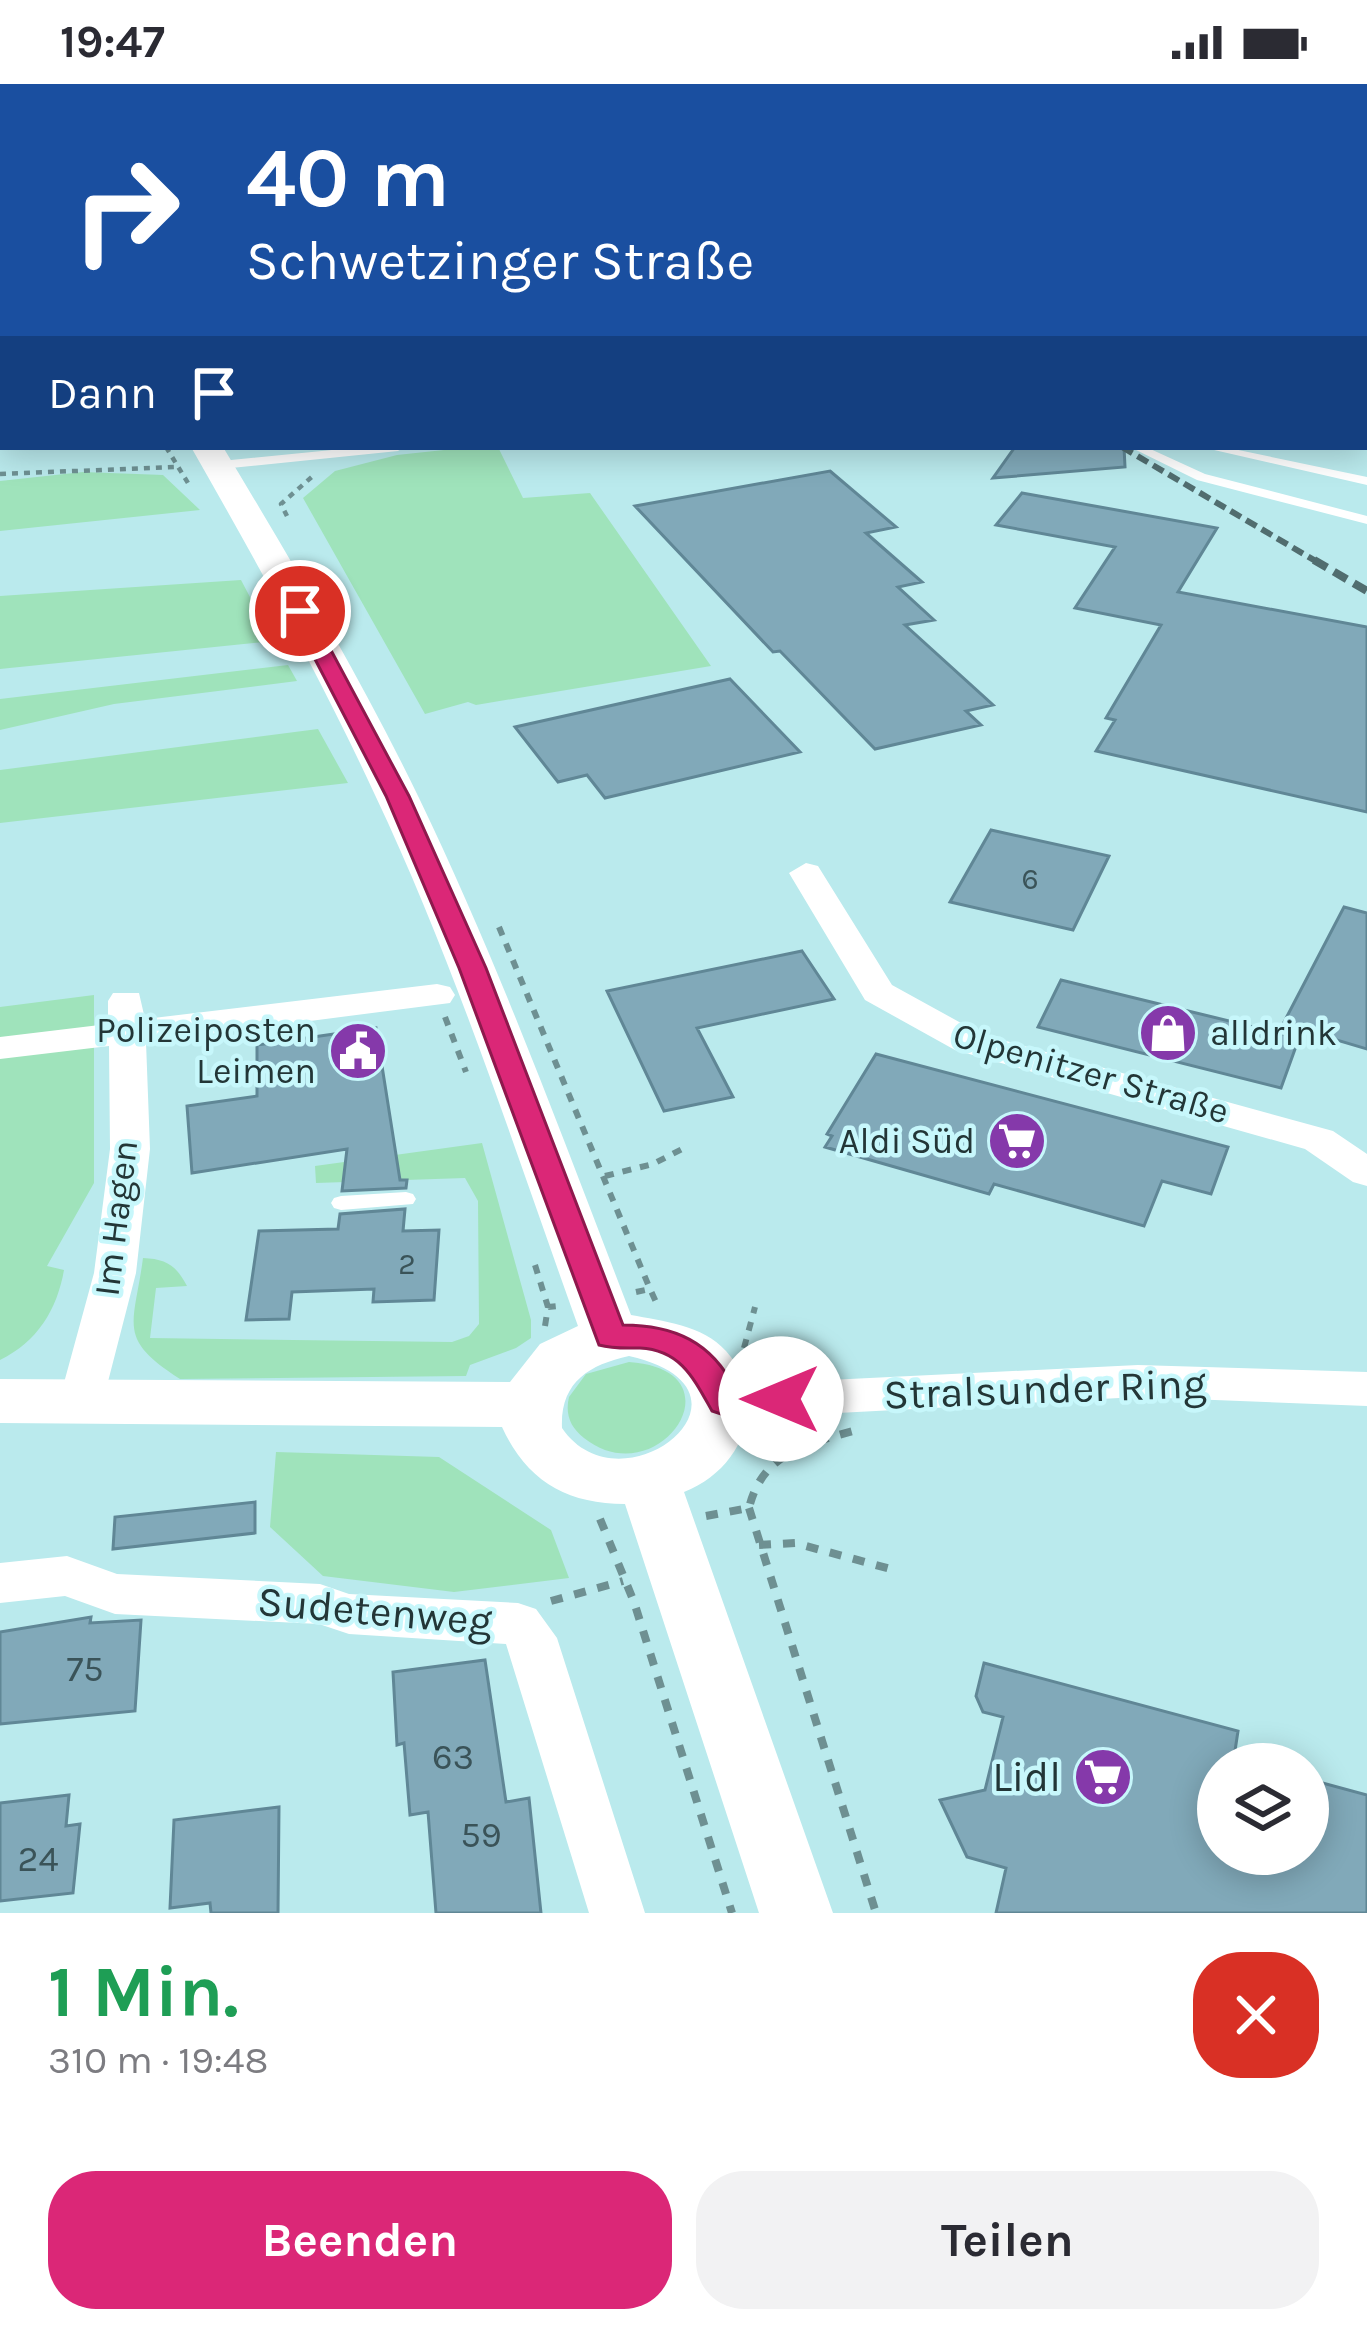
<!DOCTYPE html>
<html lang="de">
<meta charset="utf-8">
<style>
body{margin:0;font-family:Karla,sans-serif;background:#f2f2f3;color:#2b2b33;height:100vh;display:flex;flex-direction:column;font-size:45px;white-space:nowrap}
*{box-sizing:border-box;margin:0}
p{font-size:39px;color:#7c7c81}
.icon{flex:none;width:66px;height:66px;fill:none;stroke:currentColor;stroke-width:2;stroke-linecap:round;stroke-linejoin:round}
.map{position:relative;height:1829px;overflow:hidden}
.drawer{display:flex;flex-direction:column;background:#fff;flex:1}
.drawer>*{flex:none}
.banner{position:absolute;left:0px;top:0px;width:1368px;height:366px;box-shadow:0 6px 30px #0003;background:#1a4fa0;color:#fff;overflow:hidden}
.tools{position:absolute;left:1197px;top:1659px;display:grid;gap:24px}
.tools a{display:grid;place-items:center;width:132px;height:132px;border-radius:50%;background:#fff;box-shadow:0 6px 30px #0003;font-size:60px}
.pin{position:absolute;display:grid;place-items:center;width:102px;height:102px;color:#fff;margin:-51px;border:6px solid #fff;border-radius:50%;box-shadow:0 3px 12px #0007}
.me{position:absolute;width:132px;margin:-66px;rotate:270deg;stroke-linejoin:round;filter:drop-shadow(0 0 9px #0008)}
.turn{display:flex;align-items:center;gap:42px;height:252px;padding:0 48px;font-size:54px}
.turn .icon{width:156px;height:156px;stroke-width:2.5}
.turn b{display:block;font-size:84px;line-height:102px}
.then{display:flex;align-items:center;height:114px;padding:0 48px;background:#0003;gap:24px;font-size:45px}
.round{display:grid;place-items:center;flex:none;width:126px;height:126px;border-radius:48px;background:#f2f2f3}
.summary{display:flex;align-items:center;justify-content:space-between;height:204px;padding:0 48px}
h1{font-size:72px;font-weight:700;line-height:90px;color:#1e9e55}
.action{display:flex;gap:24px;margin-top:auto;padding:24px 48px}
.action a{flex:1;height:138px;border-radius:48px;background:#db2777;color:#fff;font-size:48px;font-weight:700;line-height:138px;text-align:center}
.action a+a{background:#f2f2f3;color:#2b2b33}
.status{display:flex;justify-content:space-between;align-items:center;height:84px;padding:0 60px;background:#fff;direction:ltr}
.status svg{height:33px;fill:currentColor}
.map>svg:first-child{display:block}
.green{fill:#9fe3bb}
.building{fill:#81a9b9;stroke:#608796;stroke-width:3}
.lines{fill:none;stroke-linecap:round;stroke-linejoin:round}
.path-far3{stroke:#6e9092;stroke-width:3;stroke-dasharray:4.5 4.5;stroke-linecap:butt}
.path-far2{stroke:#6e9092;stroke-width:4.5;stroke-dasharray:6 6;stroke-linecap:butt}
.path-far1{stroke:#6e9092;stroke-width:6;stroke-dasharray:9 9;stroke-linecap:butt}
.path{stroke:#6e9092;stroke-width:8;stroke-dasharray:12 12;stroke-linecap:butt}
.service{fill:#fff;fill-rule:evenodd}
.minor{fill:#fff;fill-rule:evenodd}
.secondary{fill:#fff;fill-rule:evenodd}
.rail-far2{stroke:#516d6f;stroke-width:4.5;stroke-dasharray:9 4.5;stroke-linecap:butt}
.rail-far1{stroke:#516d6f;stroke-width:6;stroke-dasharray:12 6;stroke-linecap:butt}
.rail{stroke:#516d6f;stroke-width:8;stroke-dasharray:15 8;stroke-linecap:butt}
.route{fill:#db2777;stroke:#8e194d;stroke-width:3}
.labels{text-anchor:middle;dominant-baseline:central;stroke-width:9;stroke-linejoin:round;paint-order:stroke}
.number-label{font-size:30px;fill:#3a5358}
.poi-label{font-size:36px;fill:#233637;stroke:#c7f7fb;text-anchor:end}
.street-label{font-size:36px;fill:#233637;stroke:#c7f7fb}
.near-number-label{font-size:36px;fill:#3a5358}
.near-street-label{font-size:42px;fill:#233637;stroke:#c7f7fb}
.near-poi-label{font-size:42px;fill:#233637;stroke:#c7f7fb;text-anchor:end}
</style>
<div class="status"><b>19:47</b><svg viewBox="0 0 49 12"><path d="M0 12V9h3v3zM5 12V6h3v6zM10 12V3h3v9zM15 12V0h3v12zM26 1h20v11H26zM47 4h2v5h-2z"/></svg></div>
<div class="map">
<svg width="1367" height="1829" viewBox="0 0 1367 1829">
<rect width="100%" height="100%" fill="#baeaed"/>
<path class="green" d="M0 0H627L631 3H3V30Z
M472 363H498L523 414 590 409 711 582 476 621 468 618 425 630 303 414 335 387 397 371Z
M83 388 163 391 200 426 0 447V397Z
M241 496 273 557 0 585V512Z
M288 581 297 597 114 620 0 646V615Z
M318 645 348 699 0 739V686Z
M94 911V1099L47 1182 64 1186C57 1226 37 1258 0 1276V923Z
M482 1059 531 1236V1254L516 1264 470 1281 466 1292 180 1295C116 1254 134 1242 143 1174 166 1175 176 1181 187 1202L156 1204 150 1254 452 1258 469 1252 479 1240 478 1117 465 1094 316 1099 315 1082Z
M629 1278C745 1286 658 1413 584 1354 570 1343 565 1330 569 1313L586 1290Z
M276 1368 439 1373 551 1446 569 1494 454 1508 323 1492 270 1443Z"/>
<path class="building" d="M1015 363H1124L1125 383 993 394Z
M830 387 896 443 866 449 922 498 898 503 934 536 905 541 993 621 966 627 981 641 875 665 780 567 773 568 635 422Z
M1022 409 1217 444 1178 508 1367 543V728L1096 667 1115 636 1106 634 1161 541 1075 524 1115 463 996 441Z
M730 595 800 668 605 714 587 691 558 698 515 643Z
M991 746 1109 772 1073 846 950 818Z
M1344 823 1367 829V965L1283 940Z
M802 867 834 915 697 944 733 1013 664 1027 607 907Z
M1061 896 1299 954 1281 1004 1038 943Z
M376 944 400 1096H407L406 1104 342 1107 347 1065 192 1089 187 1022 257 1012V961Z
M876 970 1228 1063 1211 1110 1162 1097 1144 1142 994 1100 989 1110 825 1063 832 1052 827 1050Z
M405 1125 403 1147 439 1146 434 1216 373 1218 374 1205 292 1208 289 1235 246 1236 259 1147 338 1145 340 1130Z
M255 1418V1449L113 1465 115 1433Z
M91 1533 90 1539 141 1536 135 1627 0 1640V1548Z
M485 1576 506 1718 529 1714 541 1829H436L428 1728 410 1731 404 1659 397 1661 393 1588Z
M984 1579 1238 1647 1233 1680H1218V1770H1308V1695L1367 1711V1829H996L1006 1784 967 1773 940 1716 985 1706 1003 1633 983 1628 976 1612Z
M69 1711 66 1742 80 1740 73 1809 0 1817V1719Z
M279 1723 278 1829H211L210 1819 170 1824 174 1736Z"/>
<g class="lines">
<path class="path-far3" d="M0 35 3 39"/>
<path class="path-far2" d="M166 363 188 399
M0 390 175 383
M287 432 281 420 314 391"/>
<path class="path-far1" d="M499 843 650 1205
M445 933 466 988
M605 1092 653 1080 686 1063
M535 1181 548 1223
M636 1208 650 1205 656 1218
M545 1242 548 1223 558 1222
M744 1264 755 1223"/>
<path class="path" d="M749 1424 876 1829
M706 1432 749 1424C762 1370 805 1360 853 1347
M600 1435 634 1518 732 1829
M759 1461 795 1459 898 1487
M551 1517 623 1497"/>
<path class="service" d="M952 0H961L959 3H950Z
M1365 294H1367V300H1365Z
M362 363H404L398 367 221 385 215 381 221 377Z
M1130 363H1146L1205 390 1367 432V440L1197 396Z
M1201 363H1224L1367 393V401Z
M406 1108 413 1110 416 1115 413 1120 341 1126 334 1124 331 1119 334 1114 341 1112Z"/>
<path class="minor" d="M806 779 818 782 892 901 981 950 1333 1047 1367 1070V1102L1353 1098 1305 1065 955 966 865 916 789 789Z
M437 900 450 903 455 911 450 919 146 958 150 1065 136 1189 103 1317 97 1329 81 1334 65 1329 59 1317 94 1189 110 1065 109 962 0 975V953L108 940V917L113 909H139L145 935Z
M1138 1281 1367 1288V1322L1138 1313 724 1335 708 1330 702 1318 708 1306 724 1301Z
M67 1472 117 1490 320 1500 349 1510 518 1519 536 1525 557 1554 645 1829H589L506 1560 349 1550 319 1540 115 1530 65 1512 0 1519V1479Z"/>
<path class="secondary" d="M0 75 3 76V92L0 91Z
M191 363H223C292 478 361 594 419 714 500 882 564 1057 631 1231 662 1237 703 1241 726 1267 771 1317 742 1386 684 1408L833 1829H759L625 1420C566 1420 526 1396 502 1343L0 1339V1295L510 1298 540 1260 578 1242C514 1064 456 882 375 711 320 592 256 477 191 363ZM629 1272C778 1306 622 1432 562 1344 560 1299 588 1281 629 1272Z"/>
<path class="rail-far2" d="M774 0 795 3"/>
<path class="rail-far1" d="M1122 363 1319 479"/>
<path class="rail" d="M1314 476 1367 507"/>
</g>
<path class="route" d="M300 521 310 527 409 712 486 884 623 1241C674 1241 712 1258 735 1305L793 1306 798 1315 793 1324 724 1331 712 1327C694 1295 681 1266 640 1264 625 1264 613 1265 599 1261L459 884 386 712 290 527Z"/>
<defs>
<symbol id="shop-disc" viewBox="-11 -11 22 22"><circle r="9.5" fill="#8539aa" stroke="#c7f7fb"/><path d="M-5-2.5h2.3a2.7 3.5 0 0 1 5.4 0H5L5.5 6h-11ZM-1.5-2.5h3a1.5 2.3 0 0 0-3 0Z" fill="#fff"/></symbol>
<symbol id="civic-disc" viewBox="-11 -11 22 22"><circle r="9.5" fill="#8539aa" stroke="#c7f7fb"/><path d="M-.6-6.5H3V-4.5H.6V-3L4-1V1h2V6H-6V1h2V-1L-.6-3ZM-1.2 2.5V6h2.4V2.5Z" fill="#fff"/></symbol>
<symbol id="supermarket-disc" viewBox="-11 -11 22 22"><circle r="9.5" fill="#8539aa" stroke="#c7f7fb"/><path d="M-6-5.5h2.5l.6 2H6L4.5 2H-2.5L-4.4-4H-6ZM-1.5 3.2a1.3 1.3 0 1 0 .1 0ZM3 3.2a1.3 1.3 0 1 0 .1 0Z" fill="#fff"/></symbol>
</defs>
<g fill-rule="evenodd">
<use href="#shop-disc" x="1135" y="916" width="66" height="66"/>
<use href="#civic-disc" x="325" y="934" width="66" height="66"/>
<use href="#supermarket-disc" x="984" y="1024" width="66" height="66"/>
<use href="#supermarket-disc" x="1070" y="1660" width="66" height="66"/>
</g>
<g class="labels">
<g class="number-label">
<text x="1030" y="795">6</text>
<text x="407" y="1180">2</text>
</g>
<g class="poi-label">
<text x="316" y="946">Polizeiposten<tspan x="316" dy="41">Leimen</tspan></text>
<text x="1210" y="949" text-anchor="start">alldrink</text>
<text x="975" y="1057">Aldi Süd</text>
</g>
<g class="street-label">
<text transform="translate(1091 989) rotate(16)">Olpenitzer Straße</text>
<text transform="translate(116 1134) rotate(-83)">Im Hagen</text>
</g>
<g class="near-number-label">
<text x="85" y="1585">75</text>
<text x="453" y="1673">63</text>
<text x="481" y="1751">59</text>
<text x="38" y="1775">24</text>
</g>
<g class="near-street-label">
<text transform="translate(1045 1305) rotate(-2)">Stralsunder Ring</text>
<text transform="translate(375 1527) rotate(5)">Sudetenweg</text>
</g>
<g class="near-poi-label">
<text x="1061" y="1693">Lidl</text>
</g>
</g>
</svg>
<div class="tools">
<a><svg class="icon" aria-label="layers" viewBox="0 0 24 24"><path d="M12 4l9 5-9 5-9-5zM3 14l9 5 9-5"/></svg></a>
</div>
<div class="pin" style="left:300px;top:527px;background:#d93025"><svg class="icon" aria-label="arrive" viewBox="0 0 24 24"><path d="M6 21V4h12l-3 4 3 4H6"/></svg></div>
<svg class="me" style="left:781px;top:1315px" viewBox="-20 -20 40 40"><circle r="19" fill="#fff"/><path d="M0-13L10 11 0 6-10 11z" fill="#db2777"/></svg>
<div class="banner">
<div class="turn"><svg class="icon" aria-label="right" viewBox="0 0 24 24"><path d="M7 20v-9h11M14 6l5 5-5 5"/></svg><div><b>40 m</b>Schwetzinger Straße</div></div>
<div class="then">Dann<svg class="icon" aria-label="arrive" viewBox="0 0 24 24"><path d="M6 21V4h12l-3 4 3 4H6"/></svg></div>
</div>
</div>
<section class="drawer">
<div class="summary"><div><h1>1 Min.</h1><p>310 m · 19:48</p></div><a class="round" style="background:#d93025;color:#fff"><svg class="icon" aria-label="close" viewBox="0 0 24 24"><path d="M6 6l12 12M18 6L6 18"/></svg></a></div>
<div class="action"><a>Beenden</a><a>Teilen</a></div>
</section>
